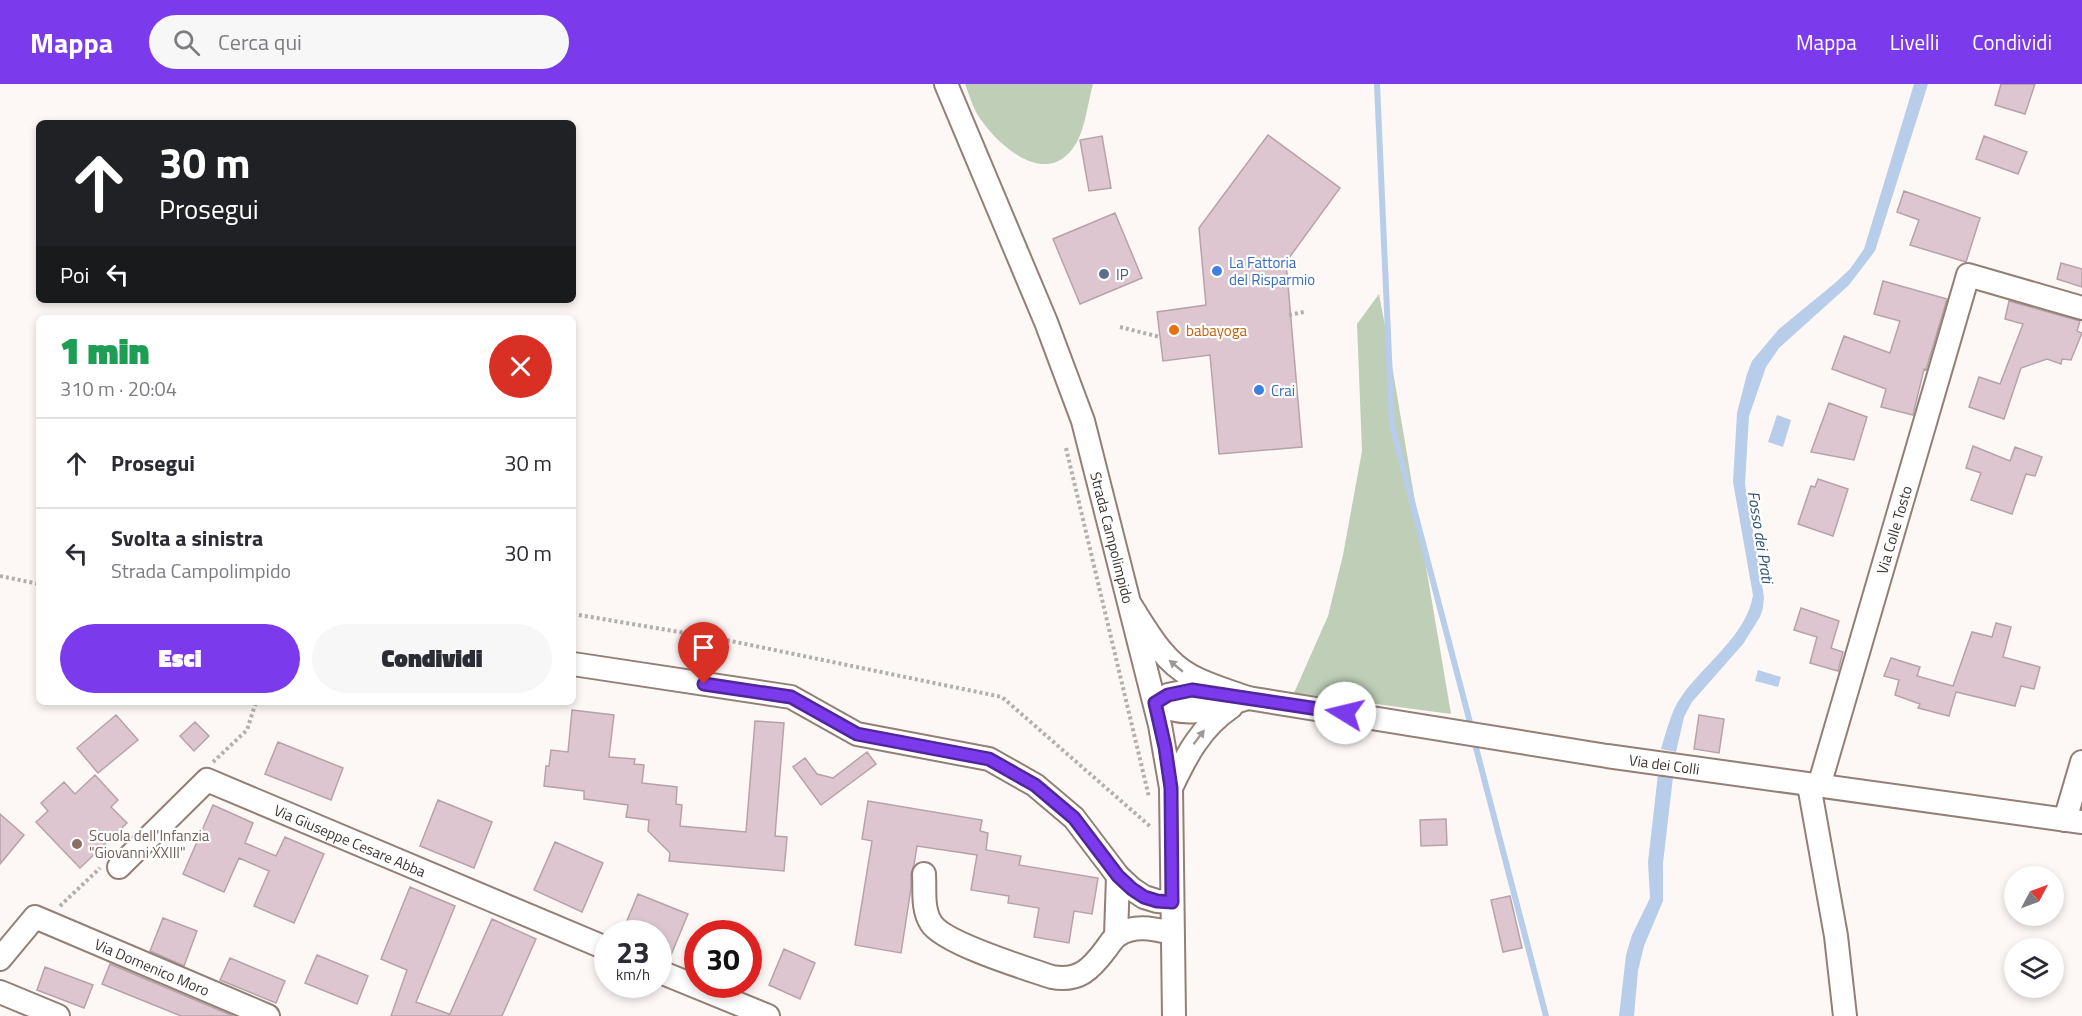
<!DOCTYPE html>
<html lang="it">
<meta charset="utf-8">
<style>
body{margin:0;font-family:"Titillium Web",sans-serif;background:#f7f7f7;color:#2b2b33;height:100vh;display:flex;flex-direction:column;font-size:22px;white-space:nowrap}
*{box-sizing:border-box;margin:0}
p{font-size:20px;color:#7c7c81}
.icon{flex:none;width:33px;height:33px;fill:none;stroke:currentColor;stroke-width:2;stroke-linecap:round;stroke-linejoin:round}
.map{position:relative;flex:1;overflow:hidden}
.drawer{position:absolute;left:36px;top:231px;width:540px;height:390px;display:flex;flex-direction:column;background:#fff;border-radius:9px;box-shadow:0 3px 9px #0003}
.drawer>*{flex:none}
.banner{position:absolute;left:36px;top:36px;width:540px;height:183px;border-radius:9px;box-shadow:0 3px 9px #0003;background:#202124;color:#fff;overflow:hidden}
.needle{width:39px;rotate:49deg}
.controls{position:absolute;left:2004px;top:782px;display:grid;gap:12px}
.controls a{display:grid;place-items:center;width:60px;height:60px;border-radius:50%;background:#fff;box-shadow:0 3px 9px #0003;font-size:30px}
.speed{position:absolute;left:594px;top:836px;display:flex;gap:12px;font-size:30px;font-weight:700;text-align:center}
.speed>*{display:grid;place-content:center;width:78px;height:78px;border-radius:50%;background:#fff;box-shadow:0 3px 9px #0003;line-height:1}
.speed small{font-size:15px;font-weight:400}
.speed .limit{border:9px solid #d22;background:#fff;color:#111}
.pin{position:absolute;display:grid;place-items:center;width:51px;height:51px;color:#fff;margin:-62px -26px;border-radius:50% 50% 50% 0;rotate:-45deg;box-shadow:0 0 6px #0007}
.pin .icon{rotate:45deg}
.me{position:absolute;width:66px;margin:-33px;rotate:279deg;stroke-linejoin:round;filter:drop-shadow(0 0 4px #0008)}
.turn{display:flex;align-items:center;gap:21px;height:126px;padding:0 24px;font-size:27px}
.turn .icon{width:78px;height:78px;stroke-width:2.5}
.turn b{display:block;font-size:42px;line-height:51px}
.then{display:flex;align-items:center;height:57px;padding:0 24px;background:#0003;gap:12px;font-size:22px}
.round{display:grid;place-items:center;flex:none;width:63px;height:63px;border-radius:32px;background:#f7f7f7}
.summary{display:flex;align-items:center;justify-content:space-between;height:102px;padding:0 24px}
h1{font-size:36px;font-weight:800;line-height:45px;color:#1e9e55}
.cta{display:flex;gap:12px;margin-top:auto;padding:12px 24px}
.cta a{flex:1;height:69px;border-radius:36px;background:#7c3aed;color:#fff;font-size:24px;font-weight:800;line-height:69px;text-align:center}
.cta a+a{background:#f7f7f7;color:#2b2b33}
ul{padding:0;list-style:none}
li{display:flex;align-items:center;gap:18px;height:90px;padding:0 24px;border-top:2px solid #e1e1e2}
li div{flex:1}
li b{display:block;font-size:22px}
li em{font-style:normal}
header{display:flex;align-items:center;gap:36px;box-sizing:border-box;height:84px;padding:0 30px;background:#7c3aed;color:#fff}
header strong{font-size:28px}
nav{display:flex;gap:33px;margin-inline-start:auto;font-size:21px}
.search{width:420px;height:54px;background:#f7f7f7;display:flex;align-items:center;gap:15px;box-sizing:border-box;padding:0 21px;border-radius:33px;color:#7c7c81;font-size:22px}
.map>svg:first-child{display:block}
.green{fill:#beceb7}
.water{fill:#b7cde9}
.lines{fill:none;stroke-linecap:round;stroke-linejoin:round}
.stream{stroke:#b7cde9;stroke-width:6}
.building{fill:#ddc6cf;stroke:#b8a2aa;stroke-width:1.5}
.minor-casing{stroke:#937f76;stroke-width:26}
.path{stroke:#b5aeab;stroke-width:4;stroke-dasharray:3 3;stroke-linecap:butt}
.minor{stroke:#fff;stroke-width:22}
.oneway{fill:#9e9a98}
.route-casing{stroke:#51269a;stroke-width:15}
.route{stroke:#7c3aed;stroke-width:10}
.shop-dot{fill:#3f7fe0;stroke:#fff;stroke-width:2}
.service-dot{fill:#5c6f8a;stroke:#fff;stroke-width:2}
.food-dot{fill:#e8710a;stroke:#fff;stroke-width:2}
.education-dot{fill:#8d6e63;stroke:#fff;stroke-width:2}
.labels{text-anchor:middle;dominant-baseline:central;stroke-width:4.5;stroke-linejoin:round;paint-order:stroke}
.shop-label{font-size:15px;fill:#366cbe;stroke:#fff;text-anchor:start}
.service-label{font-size:15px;fill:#4e5e75;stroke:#fff;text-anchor:start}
.food-label{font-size:15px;fill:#c56008;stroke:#fff;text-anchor:start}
.street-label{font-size:15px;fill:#3e3531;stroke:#fff}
.education-label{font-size:15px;fill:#785e54;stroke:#fff;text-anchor:start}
.water-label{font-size:16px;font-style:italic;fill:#315178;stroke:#fff}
</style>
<header>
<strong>Mappa</strong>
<div class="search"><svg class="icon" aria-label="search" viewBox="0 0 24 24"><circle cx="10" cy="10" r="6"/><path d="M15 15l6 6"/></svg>Cerca qui</div>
<nav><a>Mappa</a><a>Livelli</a><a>Condividi</a></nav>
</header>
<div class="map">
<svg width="2082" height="932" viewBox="0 0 2082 932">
<rect width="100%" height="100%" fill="#fdf8f6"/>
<path class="green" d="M965 0H1093C1087 21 1085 53 1069 69 1039 101 993 56 977 30 972 21 969 10 965 0Z
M1379 210 1388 258 1451 630 1294 609 1328 532 1343 471 1362 367 1357 240Z"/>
<path class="water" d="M1914 0H1928L1875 167 1849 201 1779 264 1766 283 1749 332 1745 400 1764 513 1763 524 1760 533 1743 560 1692 618 1684 633 1676 668 1661 665C1666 649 1671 627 1681 613 1703 581 1747 551 1753 511L1733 398 1737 329 1747 290 1752 277 1779 245 1835 199 1850 185 1864 165Z
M1777 331 1791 336 1783 363 1768 358Z
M1758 586 1781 593 1778 603 1755 597Z
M1658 690 1673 693 1663 779V817L1644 862 1638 887 1634 932H1619L1626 871 1632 851 1650 814 1648 778Z"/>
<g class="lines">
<path class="stream" d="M1377 0 1392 341 1472 646
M1474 656 1546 932"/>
</g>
<path class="building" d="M2001 0H2035L2025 30 1995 21Z
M1268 51 1340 104 1286 178 1302 363 1219 370 1210 271 1163 277 1157 228 1206 221 1199 144Z
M1102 52 1111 104 1089 107 1080 56Z
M1984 52 2027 68 2018 90 1976 75Z
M1904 107 1980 134 1966 178 1910 161 1919 136 1897 128Z
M1115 129 1142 194 1080 220 1053 155Z
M2061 179 2082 185V203L2057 195Z
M1883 197 1947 215 1926 286 1924 285 1913 331 1881 323 1886 305 1832 285 1844 252 1890 269 1900 237 1874 230Z
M2009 217 2080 237 2077 247 2082 249 2071 276 2062 275 2061 280 2047 275 2021 284 2004 335 1969 323 1979 293 2000 300 2023 240 2005 235Z
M1829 319 1867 333 1854 376 1811 368Z
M1973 362 2010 377 2015 363 2042 373 2035 392 2026 390 2012 430 1971 416 1981 389 1966 384Z
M1818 395 1848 405 1833 452 1798 440 1811 402 1815 403Z
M1801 524 1839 537 1831 564 1843 568 1838 587 1810 579 1817 553 1794 546Z
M1996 539 2011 543 2003 573 2040 583 2034 605 2021 602 2015 622 1956 608 1949 632 1918 624 1920 620 1895 611 1899 596 1884 592 1891 574 1920 583 1917 592 1953 602 1972 548 1992 553Z
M572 626 614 631 609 673 635 675 634 680 644 681 642 699 677 703 676 720 682 721 680 742 746 748 755 637 784 639 775 752 787 753 784 787 669 777 670 769 648 747 649 736 626 733 628 721 584 715V707L544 702 546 682H549L551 666 568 668Z
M116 631 138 656 98 689 77 664Z
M1699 631 1724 635 1719 669 1694 665Z
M195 638 209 652 194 667 180 652Z
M278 658 343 684 331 716 265 690Z
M867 668 876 680 821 721 793 683 805 674 817 690 833 694Z
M95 691 118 716 111 723 127 739 80 784 36 738 48 727 41 719 64 698 75 710Z
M438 716 492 738 474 784 420 762Z
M868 717 982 736 980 747 988 749 986 766 1021 772 1019 781 1098 794 1092 830 1074 827 1069 859 1034 853 1039 824 1008 819 1009 812 971 806 977 771 917 762 914 781 911 790V804L901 869 855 861 872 757 862 755Z
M213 721 253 739 245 759 276 772 285 753 324 770 294 839 254 822 269 787 239 774 224 808 183 790Z
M0 730 24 751 0 780Z
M1446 735 1447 761 1421 762 1420 736Z
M555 758 603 779 582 828 534 806Z
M410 803 455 822 416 918 449 930 448 932H391L407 886 381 875Z
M638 810 688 830 671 871 658 865V849H622Z
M1510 812 1522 864 1503 868 1491 816Z
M163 834 197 847 184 882 150 867Z
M492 835 536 855 502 932H449Z
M784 865 815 879 800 915 769 901Z
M317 871 368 892 357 920 305 899Z
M230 874 285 897 276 919 220 896Z
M110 880 233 932H181L102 900Z
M45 883 93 901 84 924 37 906Z"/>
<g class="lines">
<defs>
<g id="minor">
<path id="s1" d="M946 0 1046 238 1083 337 1160 641 1171 704 1174 932"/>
<path id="s2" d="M1131 522C1147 547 1163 577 1191 592 1209 602 1229 607 1248 614L1607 672 2082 738"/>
<path d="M573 580 791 613 857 650 989 675 1035 701 1074 734 1118 792 1132 805 1144 813 1157 817 1172 818"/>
<path d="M1192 606 1248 614C1214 624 1189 636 1155 619L1168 611Z"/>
<path d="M1809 701 1836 852 1845 932"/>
<path id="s3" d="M1819 702 1968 191 2082 224"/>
<path d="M1171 704C1186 672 1201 643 1231 623"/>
<path d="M2065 736 2082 678"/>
<path id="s4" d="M119 783 207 696 608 865"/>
<path d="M924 790C925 806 922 825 931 839 943 859 1028 885 1052 893 1079 898 1091 885 1106 865 1109 861 1113 854 1118 851 1135 840 1154 845 1172 849"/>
<path d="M1116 852 1118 792"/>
<path id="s5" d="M0 875 35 833 268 932"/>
<path d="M658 887 768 932"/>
<path d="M0 908 58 932"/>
</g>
</defs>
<use href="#minor" class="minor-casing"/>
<path class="path" d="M1289 231 1304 228
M1120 243 1160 253
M1066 364 1149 713
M0 492 39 500
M573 530 726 556 1002 613 1152 744
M213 678 247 646 256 618
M60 822 100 784"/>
<use href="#minor" class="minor"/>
</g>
<defs><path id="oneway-solid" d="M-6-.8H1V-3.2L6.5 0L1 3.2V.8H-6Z" transform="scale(1.5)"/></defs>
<g class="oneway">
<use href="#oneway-solid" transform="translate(1176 582) rotate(-140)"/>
<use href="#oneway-solid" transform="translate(1199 653) rotate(-53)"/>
</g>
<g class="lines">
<defs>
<path id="route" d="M704 600 791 613 857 650 989 675 1035 701 1074 734 1118 792 1132 805 1144 813 1157 817 1172 818 1171 704 1165 663 1155 619 1168 611 1192 606 1345 629"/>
</defs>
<use href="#route" class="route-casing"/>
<use href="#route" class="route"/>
</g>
<g class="shop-dot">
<circle cx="1217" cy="187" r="6"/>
<circle cx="1259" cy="306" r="6"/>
</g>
<circle class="service-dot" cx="1104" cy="190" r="6"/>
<circle class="food-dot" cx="1174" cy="246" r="6"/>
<circle class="education-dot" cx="77" cy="760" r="6"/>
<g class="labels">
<g class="shop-label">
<text x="1229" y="178">La Fattoria<tspan x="1229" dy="17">del Risparmio</tspan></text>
<text x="1271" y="306">Crai</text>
</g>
<g class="service-label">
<text x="1116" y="190">IP</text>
</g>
<g class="food-label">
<text x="1186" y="246">babayoga</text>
</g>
<g class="street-label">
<text stroke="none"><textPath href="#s3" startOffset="267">Via Colle Tosto</textPath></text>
<text stroke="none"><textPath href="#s1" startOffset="484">Strada Campolimpido</textPath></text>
<text stroke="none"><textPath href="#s2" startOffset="576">Via dei Colli</textPath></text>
<text stroke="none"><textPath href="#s4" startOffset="279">Via Giuseppe Cesare Abba</textPath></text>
<text stroke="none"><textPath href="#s5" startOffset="182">Via Domenico Moro</textPath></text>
</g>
<g class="education-label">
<text x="89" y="751">Scuola dell'Infanzia<tspan x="89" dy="17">"Giovanni XXIII"</tspan></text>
</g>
<g class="water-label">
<text transform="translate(1761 453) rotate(81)">Fosso dei Prati</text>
</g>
</g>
</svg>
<div class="controls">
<a><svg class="needle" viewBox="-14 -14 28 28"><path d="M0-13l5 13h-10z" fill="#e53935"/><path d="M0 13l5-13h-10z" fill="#7c7c81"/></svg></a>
<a><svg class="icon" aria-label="layers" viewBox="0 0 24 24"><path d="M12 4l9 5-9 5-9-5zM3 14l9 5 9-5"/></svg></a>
</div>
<div class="speed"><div>23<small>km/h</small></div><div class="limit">30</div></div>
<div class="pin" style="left:704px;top:600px;background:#d93025"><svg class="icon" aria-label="arrive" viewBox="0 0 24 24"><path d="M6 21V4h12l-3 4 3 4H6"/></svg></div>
<svg class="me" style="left:1345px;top:629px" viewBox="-20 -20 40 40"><circle r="19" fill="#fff"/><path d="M0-13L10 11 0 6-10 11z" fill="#7c3aed"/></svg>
<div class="banner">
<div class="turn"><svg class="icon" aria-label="ahead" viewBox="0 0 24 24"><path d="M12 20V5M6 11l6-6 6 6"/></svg><div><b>30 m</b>Prosegui</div></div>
<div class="then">Poi<svg class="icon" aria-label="left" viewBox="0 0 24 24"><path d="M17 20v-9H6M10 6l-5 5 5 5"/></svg></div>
</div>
<section class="drawer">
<div class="summary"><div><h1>1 min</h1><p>310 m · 20:04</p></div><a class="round" style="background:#d93025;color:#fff"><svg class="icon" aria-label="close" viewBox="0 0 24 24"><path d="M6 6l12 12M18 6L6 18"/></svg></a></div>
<ul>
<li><svg class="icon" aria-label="ahead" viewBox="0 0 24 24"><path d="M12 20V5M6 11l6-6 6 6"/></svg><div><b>Prosegui</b></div><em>30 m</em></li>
<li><svg class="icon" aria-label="left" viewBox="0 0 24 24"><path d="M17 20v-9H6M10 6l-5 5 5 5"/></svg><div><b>Svolta a sinistra</b><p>Strada Campolimpido</p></div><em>30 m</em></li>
</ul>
<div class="cta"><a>Esci</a><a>Condividi</a></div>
</section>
</div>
